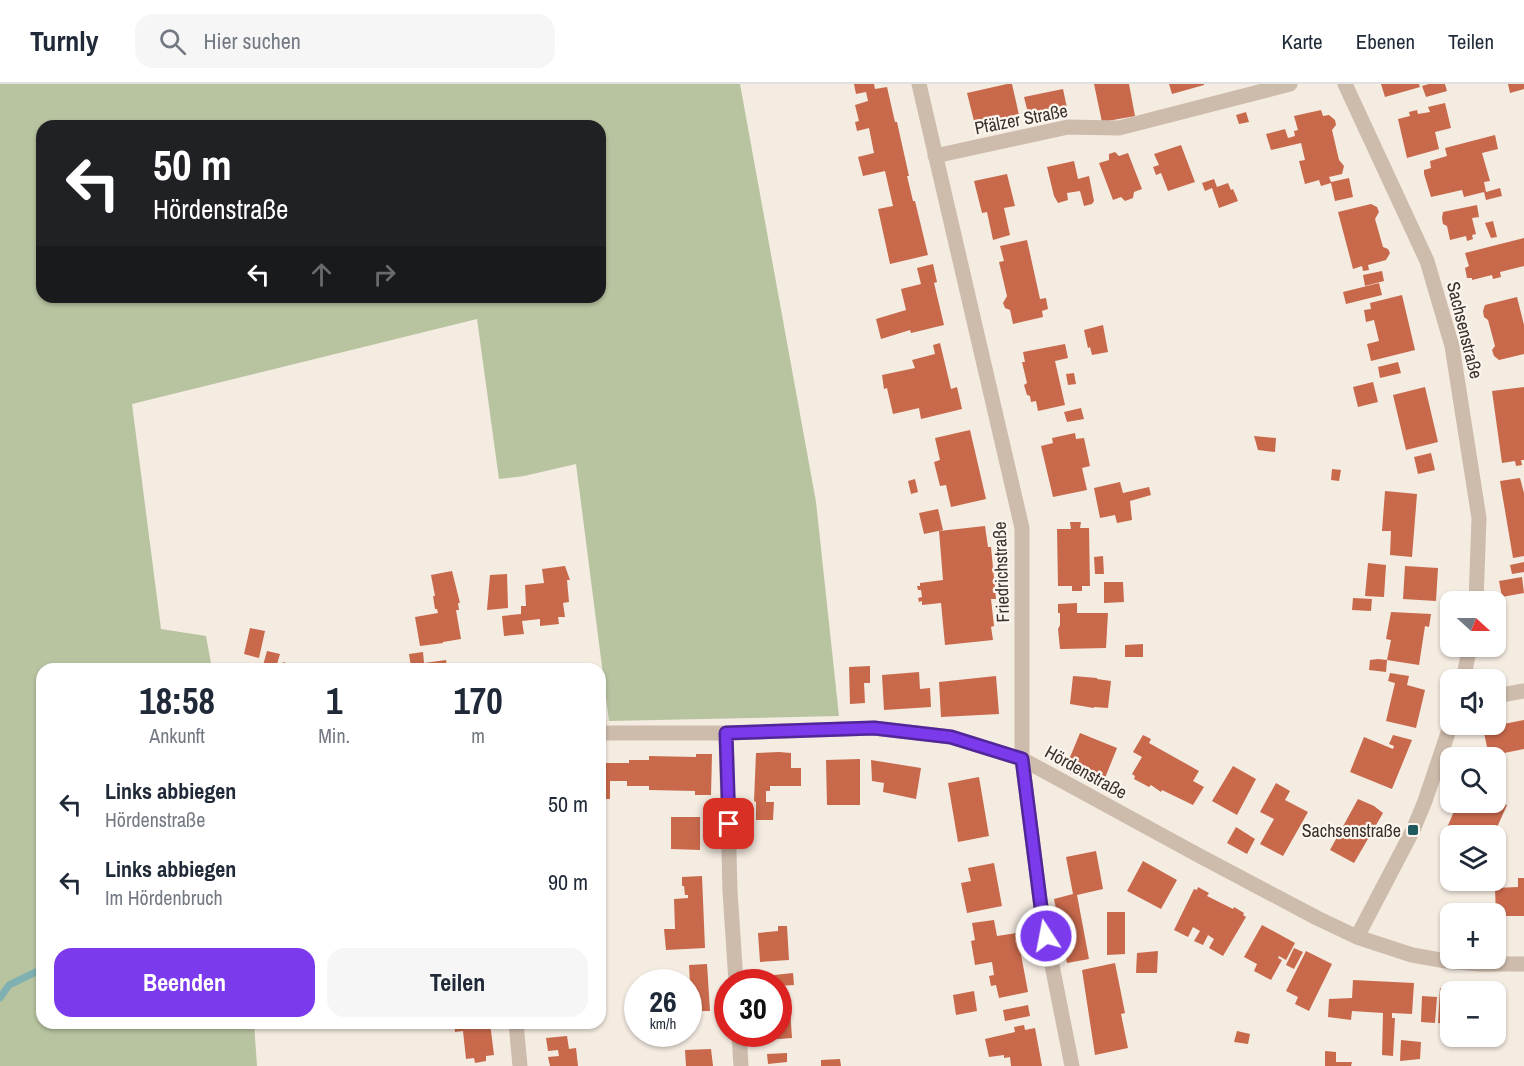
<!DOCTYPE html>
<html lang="de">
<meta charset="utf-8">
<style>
body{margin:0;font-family:"Archivo Narrow",sans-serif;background:#f6f6f7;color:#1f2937;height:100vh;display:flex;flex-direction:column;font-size:22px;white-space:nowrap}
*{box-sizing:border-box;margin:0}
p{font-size:20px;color:#747a83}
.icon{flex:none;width:33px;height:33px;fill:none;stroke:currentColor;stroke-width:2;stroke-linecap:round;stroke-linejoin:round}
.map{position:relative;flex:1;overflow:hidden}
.details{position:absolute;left:36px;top:579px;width:570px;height:366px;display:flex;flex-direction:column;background:#fff;border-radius:18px;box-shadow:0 2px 4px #0004}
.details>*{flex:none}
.guide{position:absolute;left:36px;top:36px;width:570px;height:183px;border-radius:18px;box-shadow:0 2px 4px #0004;background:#202124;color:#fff;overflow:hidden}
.needle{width:39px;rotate:111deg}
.buttons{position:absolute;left:1440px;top:507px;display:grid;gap:12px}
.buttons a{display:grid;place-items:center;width:66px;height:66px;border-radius:12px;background:#fff;box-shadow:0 2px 4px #0004;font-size:30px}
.speed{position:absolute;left:624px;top:885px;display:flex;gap:12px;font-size:30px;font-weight:700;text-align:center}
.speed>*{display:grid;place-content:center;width:78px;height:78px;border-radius:50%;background:#fff;box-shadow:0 2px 4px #0004;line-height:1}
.speed small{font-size:15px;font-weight:400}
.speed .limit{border:9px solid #d22;background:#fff;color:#111}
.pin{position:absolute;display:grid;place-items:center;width:51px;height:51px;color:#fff;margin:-26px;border-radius:12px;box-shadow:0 3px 9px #0006}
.me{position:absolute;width:66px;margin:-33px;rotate:349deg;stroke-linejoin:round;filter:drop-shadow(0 0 4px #0008)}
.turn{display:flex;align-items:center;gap:21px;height:126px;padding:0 18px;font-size:27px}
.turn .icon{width:78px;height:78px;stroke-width:2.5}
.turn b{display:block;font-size:42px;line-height:51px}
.lanes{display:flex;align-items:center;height:57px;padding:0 18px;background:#0003;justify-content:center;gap:30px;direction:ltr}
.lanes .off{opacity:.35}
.eta{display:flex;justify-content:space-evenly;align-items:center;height:102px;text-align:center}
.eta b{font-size:36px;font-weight:700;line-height:42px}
.primary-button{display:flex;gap:12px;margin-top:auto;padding:12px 18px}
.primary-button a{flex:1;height:69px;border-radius:18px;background:#7c3aed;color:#fff;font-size:24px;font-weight:700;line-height:69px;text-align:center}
.primary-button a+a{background:#f6f6f7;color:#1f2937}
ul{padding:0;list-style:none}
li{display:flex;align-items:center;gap:18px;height:78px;padding:0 18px}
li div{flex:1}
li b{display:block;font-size:22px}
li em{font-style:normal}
header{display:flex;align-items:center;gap:36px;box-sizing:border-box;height:84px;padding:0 30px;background:#fff;border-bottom:2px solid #e0e1e3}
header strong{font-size:28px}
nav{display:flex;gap:33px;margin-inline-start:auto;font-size:21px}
.search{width:420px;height:54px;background:#f6f6f7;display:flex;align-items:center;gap:15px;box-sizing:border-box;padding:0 21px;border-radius:18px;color:#747a83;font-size:22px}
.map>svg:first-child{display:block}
.green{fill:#b8c4a0;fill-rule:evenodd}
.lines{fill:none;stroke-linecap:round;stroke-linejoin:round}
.stream{stroke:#7fb0b2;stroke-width:7}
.building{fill:#c8694b}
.street{stroke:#cdbbac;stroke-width:15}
.route-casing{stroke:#51269a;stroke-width:15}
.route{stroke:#7c3aed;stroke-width:10}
.poi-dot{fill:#1f5a5e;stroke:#fbf5ee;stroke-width:2}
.labels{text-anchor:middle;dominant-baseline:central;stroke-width:4.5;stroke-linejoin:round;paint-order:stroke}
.street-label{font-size:18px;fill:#3b302b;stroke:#fbf5ee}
.poi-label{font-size:18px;fill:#3b302b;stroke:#fbf5ee;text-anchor:end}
</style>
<header>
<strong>Turnly</strong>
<div class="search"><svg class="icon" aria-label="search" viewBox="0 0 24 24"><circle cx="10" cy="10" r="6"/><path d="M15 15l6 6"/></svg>Hier suchen</div>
<nav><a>Karte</a><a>Ebenen</a><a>Teilen</a></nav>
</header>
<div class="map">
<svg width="1524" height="982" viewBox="0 0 1524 982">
<rect width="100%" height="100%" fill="#f4ebe1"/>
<path class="green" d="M0 0H740L816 418 839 632 609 637 576 380 524 392 499 395 477 235 132 320 161 545 206 552 212 585H42V939H254L257 982H0ZM42 42H600V213H42Z"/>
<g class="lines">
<path class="stream" d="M0 914 9 901 42 885"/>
</g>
<path class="building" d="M854 0H874L875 5 887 3 895 38H897L909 92H907L913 117H915L928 171 890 180 878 125 893 122 885 87 863 92 858 73 874 69 869 44 857 47 855 38 859 37 855 21 868 17 866 8 856 10Z
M1007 0H1012L1019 31 975 41 967 9Z
M1094 0H1129L1135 32 1102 38Z
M1169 0H1204V1L1172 10Z
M1381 0H1419L1420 3 1385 13Z
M1429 0H1445L1447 7 1426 13 1422 2Z
M1508 0H1524V5L1510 9Z
M1063 5 1067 24 1029 33 1024 13Z
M1445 19 1451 44 1435 48 1439 65 1407 74 1398 35 1410 32 1409 28 1417 26 1418 30 1430 28 1428 23Z
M1321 26 1323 32 1329 31 1335 36 1336 41 1332 46 1339 76 1344 82 1342 90 1329 93 1331 98 1349 94 1353 113 1335 117 1331 99 1321 102 1319 96 1305 100 1299 77 1305 76 1301 59 1271 66 1266 50 1285 45 1288 54 1295 52 1294 47 1298 46 1294 32Z
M1246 28 1249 38 1239 40 1236 31Z
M1495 51 1498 65 1482 69 1490 97 1484 98 1486 108 1500 104 1502 112 1486 116 1484 108 1464 113 1462 106 1431 113 1424 90V86L1431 84 1430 77 1447 72 1445 64Z
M1181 61 1195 98 1168 107 1161 89 1156 91 1153 83 1159 81 1154 70Z
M1115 68 1119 72 1128 69 1142 105 1134 108 1133 114 1125 117 1121 113 1113 116 1099 79 1109 76V70Z
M1074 77 1078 95 1089 92 1094 117 1092 120 1084 122 1080 107 1067 109 1068 116 1058 119 1054 112 1047 83Z
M1007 90 1015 122 1004 124 1010 151 993 156 987 128 982 129 974 97Z
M1214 95 1217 103 1228 99 1231 106 1233 105 1238 117 1219 124 1212 104 1205 107 1202 99Z
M1371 120 1377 123 1379 128 1375 135 1383 163 1388 165 1390 169 1386 176 1368 181 1369 186 1363 187 1362 182 1353 185 1338 128Z
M1477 121 1479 133 1472 134 1476 150 1472 151 1473 155 1467 157 1466 152 1450 156 1447 142 1443 140 1442 134 1443 128Z
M1493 137 1497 153 1491 154 1485 139Z
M1524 154V182L1500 188 1501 193 1493 195 1492 191 1472 196V194H1467L1465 184 1469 182 1465 169Z
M1027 156 1040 215 1046 214 1048 225 1042 227 1043 233 1013 240 1010 226 1005 224 1003 219 1007 212 999 178 1004 177 1000 162Z
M933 180 937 198 934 199 944 241 911 249 910 246 881 255 876 235 906 226 901 205 921 200 917 184Z
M1382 187 1384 197 1365 202 1363 191Z
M1379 199 1382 211 1346 220 1343 208Z
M1402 211 1415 266 1371 277 1367 260 1379 257 1374 236 1366 238 1364 226 1371 225 1370 219Z
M1517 213 1524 241V270L1499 276 1494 272 1492 266 1495 262 1488 236 1484 233 1483 227 1485 221Z
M1103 241 1108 268 1092 271 1090 263 1088 264 1084 246Z
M940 259 951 305 957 303 962 325 921 335 919 324 893 330 887 304 884 305 882 291 915 284 912 276 935 270 933 261Z
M1065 260 1068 274 1055 277 1065 321 1038 327 1036 317 1031 318 1030 312 1027 311 1024 301 1027 299 1022 278H1025L1023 268Z
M1398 278 1401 289 1380 294 1378 283Z
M1074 289 1076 300 1068 301 1066 290Z
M1373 298 1378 318 1358 323 1353 303Z
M1425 303 1438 358 1406 366 1393 311Z
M1524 303V376H1521L1522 381 1516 382 1515 377 1502 379 1492 307Z
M1081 324 1084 335 1067 338 1064 328Z
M970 346 986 415 951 423 946 401 940 402 934 378 940 376 935 354Z
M1075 349 1076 355 1084 354 1090 382 1082 384 1087 406 1053 413 1041 362 1053 359 1052 354Z
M1254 352 1276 354 1275 368 1258 366Z
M1431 369 1435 386 1418 390 1414 373Z
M1332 385 1341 386 1339 397 1331 396Z
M1520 394 1524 409V472L1513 474 1500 397Z
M915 395 918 408 911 410 908 397Z
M1120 398 1123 409 1149 403 1151 411 1130 417 1132 436 1117 439 1115 431 1100 434 1094 404Z
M1385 407 1417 410 1412 473 1390 471 1391 447H1382Z
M938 425 943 446 924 450 919 429Z
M1070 438H1081L1080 444H1089L1090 502H1082V507H1072V502H1058L1057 445H1071Z
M985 442 988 463H991L996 515H991L994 542 991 543 993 556 945 561 941 519 922 521V517L919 518 918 514 922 513 921 506H918L917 502H920V499L943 496 939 447Z
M1103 472 1104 490H1095L1094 473Z
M1524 478V488L1512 490 1510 481Z
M1368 479 1386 481 1384 513 1365 512Z
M565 482 570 496H567L569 518 563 519 565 533H558L559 540 540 542V535L522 537 524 550 504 552 502 532 521 530V522H526L525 501 544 499 542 485Z
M1405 482 1438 484 1436 517 1403 515Z
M452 487 460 519H458L459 526H456L461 555 443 558V559L420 562 415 533 438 529 437 525H435L433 512H435L431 491Z
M507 490 508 524 487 526 490 491Z
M1522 493 1524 509 1502 513 1499 497Z
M1104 498H1123L1124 518 1104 519Z
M1353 514 1372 515 1371 527 1352 526Z
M1077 519V529H1108L1106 564 1060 565 1058 545 1060 541V529H1058V520Z
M1391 528 1431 530 1429 543 1425 542 1419 581 1387 576 1391 556 1386 555Z
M250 544 265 547 259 574 244 570Z
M1143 560V573H1125V561Z
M267 567 280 570 277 580 282 582 283 578 286 579 285 585H262Z
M423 568 424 579 446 576 447 583H441V585H425L423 582 411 583 409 570Z
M1378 575 1387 576 1386 588 1369 586 1370 576Z
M870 582V599H864L865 619 850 620 849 583Z
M919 588 920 605 930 604 931 623 884 626 882 591Z
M1390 589 1409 592 1407 601 1425 606 1416 644 1386 637 1395 599 1388 597Z
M996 592 999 630 941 633 939 598Z
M1073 592 1097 594V595L1111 597 1108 624 1094 623V624L1070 620Z
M1524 636V665L1489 672 1483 644Z
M1080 649 1117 664 1105 694 1068 678Z
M1143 651 1151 655 1149 659 1199 687 1193 697 1204 703 1193 721 1162 706 1161 708 1151 701 1149 703 1134 695 1135 692 1132 690 1142 673 1133 668Z
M1393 651 1412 656 1392 705 1350 688 1364 653 1393 665 1394 662 1389 660Z
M779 668 791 669V684H801V702H770V707H766V718H774L773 736H756V718L754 717 756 669Z
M696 670H712L711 711H695V707L649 706V702H627V697H610V715H600V679H629V676H649V672L696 673Z
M860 675V721H827L826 676Z
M871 676 921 684 916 715 883 708 884 699 872 697Z
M1233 682 1256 695 1237 731 1212 717Z
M979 693 989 752 958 758 948 699Z
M1276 699 1290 707 1285 716 1308 728 1283 772 1260 760 1274 735 1260 728Z
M1358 715 1374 722 1383 729 1354 779 1330 766Z
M1496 716 1507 721 1494 750 1490 748 1488 752H1450V756L1443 753 1458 718H1496Z
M671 733H700V766L671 765Z
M1236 743 1255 755 1247 770 1227 759Z
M1096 767 1103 805 1077 811 1089 875 1067 879 1054 815 1073 810 1066 773Z
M1143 777 1177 796 1161 825 1127 807Z
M994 779 1002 822 967 829 961 799 971 797 968 784Z
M702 792 705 864 666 866 664 845H675L674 815 688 814V811H685L684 802H682V793Z
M1518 794H1524V832H1496L1495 804 1518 803Z
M1198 803 1209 809 1207 812 1233 825 1234 823 1244 829 1243 831 1246 833 1223 872 1209 864 1214 855 1208 851 1203 861 1194 857 1200 847 1193 843 1188 853 1174 846 1194 805 1197 806Z
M1107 828H1125V870L1107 871Z
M994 836 997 852 1017 849 1028 908 999 914 996 901 991 902 989 892 994 891 992 878 975 881 971 857 975 856 972 839Z
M1262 841 1295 859 1286 876 1279 872 1278 874 1282 876 1271 896 1254 887 1257 880 1244 873Z
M778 842H787L789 876 760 878 758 849 778 847Z
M1294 864 1303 868 1294 885 1286 881Z
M1158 867 1157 889H1136L1137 869Z
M1306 867 1332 880 1309 927 1295 920 1298 913 1286 907Z
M1115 879 1125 929 1121 930 1128 964 1095 971 1082 886Z
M707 880 710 927H700V932L690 933 688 928V900H690L689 881Z
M793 889 794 901 778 902V898H774V891Z
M1353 896 1414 899 1412 930 1392 929V934H1395L1393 972 1382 971 1383 929 1352 927 1351 936 1328 933 1329 915 1352 914Z
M1440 904 1456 906V908H1450V940L1438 939Z
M974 907 977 927 956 931 953 911Z
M789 910 792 954 766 956 765 950H778V911Z
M1422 912 1437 913 1435 939 1421 938Z
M1028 921 1030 932 1005 937 1003 926Z
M454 939H490L494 971 486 972V977L475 979 474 974 466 975 463 947 455 948Z
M1024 941 1025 946 1035 944 1042 982H1011L1010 973 1004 974V971L989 973 985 955 1015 948 1014 943Z
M1237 947 1250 950 1248 960 1234 958Z
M567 952 569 965 576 964 578 982H550L548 973 559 972 558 966 548 967 546 954Z
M1401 956 1421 958 1420 975 1400 977Z
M711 965 713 982H686L685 966Z
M1325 967 1336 968V978H1352L1351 982H1325Z
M787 969V978L768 980 767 970Z
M840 975 841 982H821V976Z"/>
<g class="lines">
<path class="street" d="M919 0 1022 444V675L1042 831 1072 982
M1345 0 1427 177 1452 262 1479 434 1476 518
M935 72 1068 43 1119 44 1290 0
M1463 596 1470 562
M1496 612 1524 607
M600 649H726L874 644 951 653 1022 675 1198 771 1317 834 1357 853 1412 871 1446 877 1479 880H1524
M726 649 730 807 736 898
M1357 853 1413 746 1425 717 1451 640
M516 939 520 982
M739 950 741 982"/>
</g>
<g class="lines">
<defs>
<path id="route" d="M729 740 726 649 874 644 951 653 1022 675 1042 831 1046 852"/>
</defs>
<use href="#route" class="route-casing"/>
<use href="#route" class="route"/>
</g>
<rect class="poi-dot" x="1407" y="740" width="12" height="12" rx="3"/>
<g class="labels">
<g class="street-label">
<text transform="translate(1021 35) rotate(-11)">Pfälzer Straße</text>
<text transform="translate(1465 246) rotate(76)">Sachsenstraße</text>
<text transform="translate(1001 488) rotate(-92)">Friedrichstraße</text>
<text transform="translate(1086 688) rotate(29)">Hördenstraße</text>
</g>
<g class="poi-label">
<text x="1401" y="746">Sachsenstraße</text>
</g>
</g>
</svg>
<div class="buttons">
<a><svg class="needle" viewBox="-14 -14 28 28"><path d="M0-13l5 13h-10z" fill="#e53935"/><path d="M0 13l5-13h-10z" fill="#747a83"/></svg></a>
<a><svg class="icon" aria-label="sound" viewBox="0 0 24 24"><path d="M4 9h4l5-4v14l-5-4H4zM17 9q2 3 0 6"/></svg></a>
<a><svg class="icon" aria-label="search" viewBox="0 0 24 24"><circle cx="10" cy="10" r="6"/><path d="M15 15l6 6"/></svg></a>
<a><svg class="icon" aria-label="layers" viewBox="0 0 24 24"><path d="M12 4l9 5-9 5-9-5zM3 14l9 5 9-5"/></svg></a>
<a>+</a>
<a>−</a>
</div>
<div class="speed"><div>26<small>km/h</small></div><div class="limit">30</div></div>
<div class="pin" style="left:729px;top:740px;background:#d93025"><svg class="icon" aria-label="arrive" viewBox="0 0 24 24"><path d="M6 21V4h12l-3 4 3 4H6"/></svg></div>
<svg class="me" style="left:1046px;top:852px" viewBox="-20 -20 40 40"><circle r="17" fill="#7c3aed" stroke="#fff" stroke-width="3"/><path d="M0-11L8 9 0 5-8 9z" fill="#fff"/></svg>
<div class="guide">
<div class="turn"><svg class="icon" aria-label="left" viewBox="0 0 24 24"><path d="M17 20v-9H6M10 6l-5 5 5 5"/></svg><div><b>50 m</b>Hördenstraße</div></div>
<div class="lanes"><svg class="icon" aria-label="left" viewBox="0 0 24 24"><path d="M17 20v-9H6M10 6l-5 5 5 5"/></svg><svg class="icon off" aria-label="ahead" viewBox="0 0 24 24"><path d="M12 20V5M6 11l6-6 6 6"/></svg><svg class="icon off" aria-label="right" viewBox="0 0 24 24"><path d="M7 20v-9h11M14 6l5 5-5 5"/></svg></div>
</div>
<section class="details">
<div class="eta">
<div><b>18:58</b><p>Ankunft</p></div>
<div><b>1</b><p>Min.</p></div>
<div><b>170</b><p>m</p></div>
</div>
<ul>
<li><svg class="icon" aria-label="left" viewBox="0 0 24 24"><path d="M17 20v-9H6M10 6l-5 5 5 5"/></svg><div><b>Links abbiegen</b><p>Hördenstraße</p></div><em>50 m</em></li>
<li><svg class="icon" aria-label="left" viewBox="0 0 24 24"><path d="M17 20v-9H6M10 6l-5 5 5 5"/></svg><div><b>Links abbiegen</b><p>Im Hördenbruch</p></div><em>90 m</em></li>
</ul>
<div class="primary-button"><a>Beenden</a><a>Teilen</a></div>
</section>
</div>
